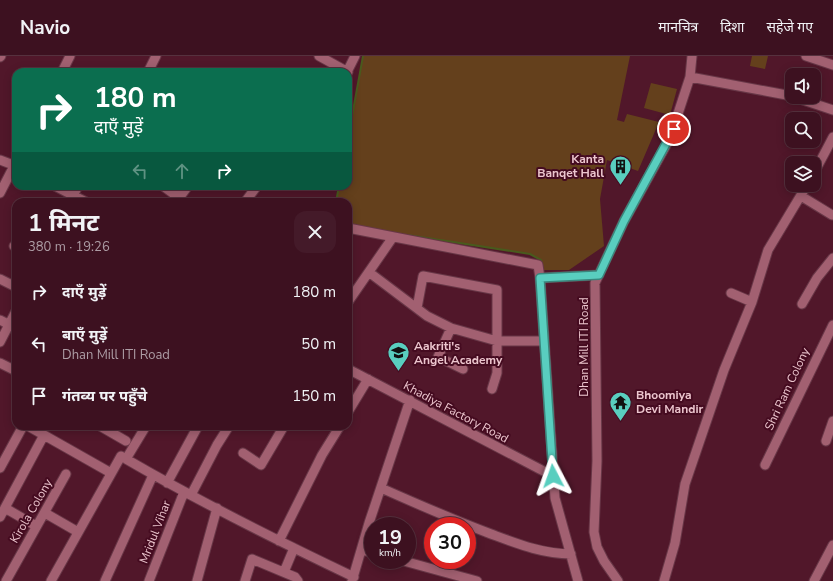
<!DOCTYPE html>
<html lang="hi">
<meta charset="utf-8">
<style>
body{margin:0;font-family:"Nunito Sans","Noto Sans Devanagari",sans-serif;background:#441a29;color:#f1f3f6;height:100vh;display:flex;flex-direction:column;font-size:15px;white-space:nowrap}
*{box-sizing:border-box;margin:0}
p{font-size:13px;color:#ad9da5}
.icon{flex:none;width:22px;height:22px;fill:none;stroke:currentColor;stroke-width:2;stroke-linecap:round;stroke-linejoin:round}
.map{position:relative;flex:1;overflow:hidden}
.sheet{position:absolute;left:12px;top:142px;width:340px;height:232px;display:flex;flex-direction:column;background:#3d1120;border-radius:12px;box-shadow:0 2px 10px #0003,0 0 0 1px #56313e}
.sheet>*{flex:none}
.guide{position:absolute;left:12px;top:12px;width:340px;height:122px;border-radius:12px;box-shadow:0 2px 10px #0003,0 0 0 1px #56313e;background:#0b6e4f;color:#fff;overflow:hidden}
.tools{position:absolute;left:785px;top:12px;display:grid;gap:8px}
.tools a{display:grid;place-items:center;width:36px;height:36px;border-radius:8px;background:#3d1120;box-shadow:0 2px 10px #0003,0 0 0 1px #56313e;font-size:20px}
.speed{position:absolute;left:364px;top:461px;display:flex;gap:8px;font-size:20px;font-weight:700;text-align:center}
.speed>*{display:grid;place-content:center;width:52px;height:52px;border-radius:50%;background:#3d1120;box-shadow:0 2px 10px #0003,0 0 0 1px #56313e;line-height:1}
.speed small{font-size:10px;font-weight:400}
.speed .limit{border:6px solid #d22;background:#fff;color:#111}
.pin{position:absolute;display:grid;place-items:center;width:34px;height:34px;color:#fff;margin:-17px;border:2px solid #fff;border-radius:50%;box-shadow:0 1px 4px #0007}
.me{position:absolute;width:44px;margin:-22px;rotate:356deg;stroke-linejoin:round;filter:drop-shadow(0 0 3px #0008)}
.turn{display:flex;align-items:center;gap:14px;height:84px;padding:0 16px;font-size:18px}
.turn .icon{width:52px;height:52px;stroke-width:2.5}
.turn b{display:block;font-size:28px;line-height:34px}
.lanes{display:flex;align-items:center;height:38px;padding:0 16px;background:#0003;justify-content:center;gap:20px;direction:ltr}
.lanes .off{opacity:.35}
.round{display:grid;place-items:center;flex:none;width:42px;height:42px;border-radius:12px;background:#441a29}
.headline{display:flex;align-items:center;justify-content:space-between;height:68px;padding:0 16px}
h1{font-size:24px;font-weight:700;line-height:30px}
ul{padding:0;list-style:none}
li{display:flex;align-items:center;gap:12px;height:52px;padding:0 16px}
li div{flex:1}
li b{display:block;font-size:15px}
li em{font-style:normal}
header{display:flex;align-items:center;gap:24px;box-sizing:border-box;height:56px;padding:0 20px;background:#3d1120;border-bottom:1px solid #56313e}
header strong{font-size:19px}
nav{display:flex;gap:22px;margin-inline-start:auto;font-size:14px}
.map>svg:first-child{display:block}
.green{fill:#64401c}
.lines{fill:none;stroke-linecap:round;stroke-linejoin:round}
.stream{stroke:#495a1d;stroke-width:2}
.minor-casing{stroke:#683747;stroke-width:11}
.minor{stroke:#a26071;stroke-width:9}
.route-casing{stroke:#3a867c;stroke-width:10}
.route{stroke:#59cebf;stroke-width:7}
.labels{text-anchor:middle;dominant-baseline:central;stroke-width:4;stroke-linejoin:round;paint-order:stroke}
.poi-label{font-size:12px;font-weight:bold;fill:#ecc6ce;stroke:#450b20;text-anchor:start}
.street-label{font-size:12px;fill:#ecc6ce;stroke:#450b20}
</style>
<header>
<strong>Navio</strong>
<nav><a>मानचित्र</a><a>दिशा</a><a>सहेजे गए</a></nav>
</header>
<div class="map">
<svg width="833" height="525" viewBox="0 0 833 525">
<rect width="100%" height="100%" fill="#51172a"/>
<path class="green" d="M363 0H630L617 64 624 66 627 58 659 66 638 115 607 104 600 143 604 190 569 214H543L541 204 530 198 393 177 348 167V146H336L339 130H348V82Z
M752 0H768L765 13 750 10Z
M651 27 677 33 670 59 644 52Z"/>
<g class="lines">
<path class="stream" d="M348 82 363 0
M336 146 339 130
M408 179 530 198 541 204 542 208"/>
<defs>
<path id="minor" d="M319 0 348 16
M806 0 833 9
M0 1 1 0
M62 16 70 0
M148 16 156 0
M347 16 355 0
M690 21 792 40
M794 41 833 54
M0 104 16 110
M814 117 833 81
M55 130 86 146
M163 130 185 146
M0 137 16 106
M801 140 832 159
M179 142 188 130
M70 146 78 130
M245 146 257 130
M348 172 538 209 540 222
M14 190 16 191
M370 217 427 260 451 272 497 285H544
M0 223 16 231
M731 237 752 246
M348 246 393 181
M802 248 817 222 833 202
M417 252 423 220 497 234V317L492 333
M0 264 16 272
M451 272 438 301 463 313
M0 286 16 255
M0 307 16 315
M348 313 553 420
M348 356 368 323
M28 370 111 417
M100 370 126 385
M146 370 126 403C200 446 276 484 354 521
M826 385 833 365
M243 397 261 409 284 370
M765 409 833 269
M0 412 23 370
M167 427 198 370
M381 432C417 448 454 464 491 478 518 488 543 498 571 498
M191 439 217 389 229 370
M5 452 36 470
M45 457 78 476
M0 461 44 379
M279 485 322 399 340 370
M362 494 373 497
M400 504 477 525
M284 516 294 492
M6 525 66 418
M51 525 121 400 126 403
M105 525 153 419
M149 525 184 436
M197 525 217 452
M245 525 252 503 295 521 298 525
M352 525 369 467 410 344
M578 525 555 442 540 222 599 219
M618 525 604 505 597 491 594 476 597 405 595 227 624 165 670 82 690 21 692 0
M664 525 675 487 685 428 724 314 752 246 768 194 807 129
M814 525 833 489"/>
</defs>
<use href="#minor" class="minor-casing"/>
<use href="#minor" class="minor"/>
</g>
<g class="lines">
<defs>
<path id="route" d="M553 420 540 222 599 219 624 165 674 73"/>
</defs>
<use href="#route" class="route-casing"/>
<use href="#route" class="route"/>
</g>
<defs>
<symbol id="building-pin" viewBox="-11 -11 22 30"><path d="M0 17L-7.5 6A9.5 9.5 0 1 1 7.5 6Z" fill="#59cebf" stroke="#450b20"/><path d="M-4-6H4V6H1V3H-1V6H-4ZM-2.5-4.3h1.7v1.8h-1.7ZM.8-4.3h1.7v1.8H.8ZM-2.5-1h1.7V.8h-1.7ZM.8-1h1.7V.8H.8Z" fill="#111"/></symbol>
<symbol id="school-pin" viewBox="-11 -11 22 30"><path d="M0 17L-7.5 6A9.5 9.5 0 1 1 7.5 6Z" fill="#59cebf" stroke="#450b20"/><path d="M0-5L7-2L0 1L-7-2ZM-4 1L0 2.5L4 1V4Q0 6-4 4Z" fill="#111"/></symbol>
<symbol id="temple-pin" viewBox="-11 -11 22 30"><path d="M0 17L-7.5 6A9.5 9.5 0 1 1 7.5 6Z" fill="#59cebf" stroke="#450b20"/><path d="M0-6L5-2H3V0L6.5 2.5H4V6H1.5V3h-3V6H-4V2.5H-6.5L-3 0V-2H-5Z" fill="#111"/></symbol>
</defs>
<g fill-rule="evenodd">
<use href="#building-pin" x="608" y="98" width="25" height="34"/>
<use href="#school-pin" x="386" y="284" width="25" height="34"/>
<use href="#temple-pin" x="608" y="334" width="25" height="34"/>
</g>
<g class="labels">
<g class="poi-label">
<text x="604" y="103" text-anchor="end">Kanta<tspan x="604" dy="14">Banqet Hall</tspan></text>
<text x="414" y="290">Aakriti's<tspan x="414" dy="14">Angel Academy</tspan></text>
<text x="636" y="339">Bhoomiya<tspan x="636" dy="14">Devi Mandir</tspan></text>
</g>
<g class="street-label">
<text transform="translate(584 291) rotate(-90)">Dhan Mill ITI Road</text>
<text transform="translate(787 333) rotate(-65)">Shri Ram Colony</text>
<text transform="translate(456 356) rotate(28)">Khadiya Factory Road</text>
<text transform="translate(31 455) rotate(-60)">Kirola Colony</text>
<text transform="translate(155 476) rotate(-69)">Mridul Vihar</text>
</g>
</g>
</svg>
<div class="tools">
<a><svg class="icon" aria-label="sound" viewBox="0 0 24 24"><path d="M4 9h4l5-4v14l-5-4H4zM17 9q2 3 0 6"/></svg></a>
<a><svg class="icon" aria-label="search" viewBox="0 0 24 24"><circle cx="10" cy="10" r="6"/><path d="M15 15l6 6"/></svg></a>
<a><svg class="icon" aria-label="layers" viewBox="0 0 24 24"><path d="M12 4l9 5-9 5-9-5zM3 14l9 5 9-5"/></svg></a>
</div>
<div class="speed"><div>19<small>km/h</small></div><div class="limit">30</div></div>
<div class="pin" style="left:674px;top:73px;background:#d93025"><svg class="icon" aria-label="arrive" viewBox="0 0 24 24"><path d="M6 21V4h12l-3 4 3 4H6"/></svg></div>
<svg class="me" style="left:553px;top:420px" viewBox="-20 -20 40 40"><path d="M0-17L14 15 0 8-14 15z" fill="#59cebf" stroke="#fff" stroke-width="4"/></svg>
<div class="guide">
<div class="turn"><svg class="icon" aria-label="right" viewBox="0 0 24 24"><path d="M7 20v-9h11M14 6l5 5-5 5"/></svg><div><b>180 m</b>दाएँ मुड़ें</div></div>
<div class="lanes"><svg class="icon off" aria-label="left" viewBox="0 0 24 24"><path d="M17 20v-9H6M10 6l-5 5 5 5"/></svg><svg class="icon off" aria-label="ahead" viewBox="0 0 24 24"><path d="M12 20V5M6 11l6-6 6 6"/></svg><svg class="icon" aria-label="right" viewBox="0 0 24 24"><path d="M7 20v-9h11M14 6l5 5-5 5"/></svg></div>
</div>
<section class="sheet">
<div class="headline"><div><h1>1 मिनट</h1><p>380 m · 19:26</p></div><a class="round"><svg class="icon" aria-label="close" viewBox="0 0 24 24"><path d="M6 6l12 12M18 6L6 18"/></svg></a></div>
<ul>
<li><svg class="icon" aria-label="right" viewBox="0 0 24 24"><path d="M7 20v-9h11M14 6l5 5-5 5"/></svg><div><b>दाएँ मुड़ें</b></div><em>180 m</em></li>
<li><svg class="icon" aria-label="left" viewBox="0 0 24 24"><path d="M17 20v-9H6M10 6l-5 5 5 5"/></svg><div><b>बाएँ मुड़ें</b><p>Dhan Mill ITI Road</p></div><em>50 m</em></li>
<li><svg class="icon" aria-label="arrive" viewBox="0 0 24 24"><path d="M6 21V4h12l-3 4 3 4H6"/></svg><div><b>गंतव्य पर पहुँचे</b></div><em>150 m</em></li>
</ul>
</section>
</div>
